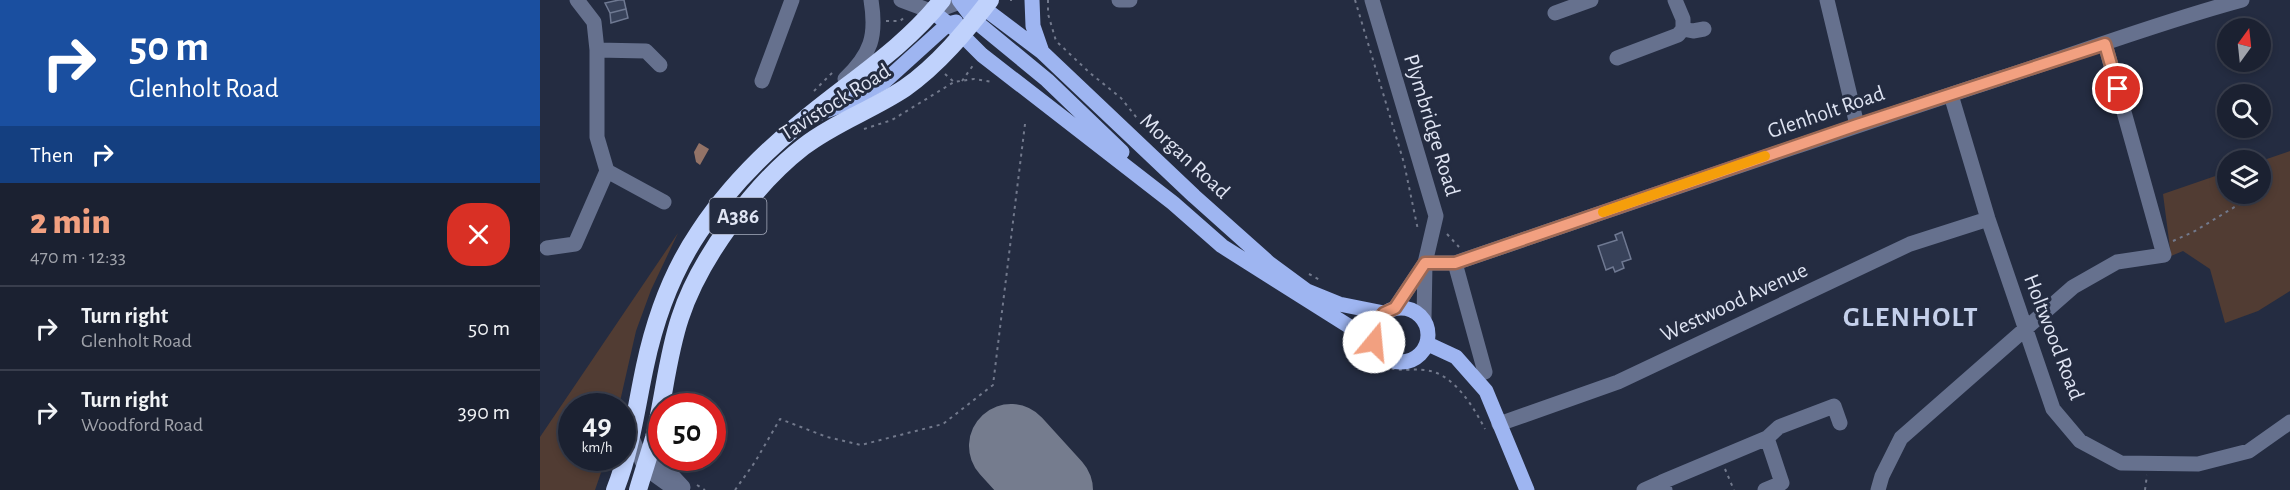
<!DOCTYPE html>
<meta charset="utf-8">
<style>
body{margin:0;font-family:"Alegreya Sans",sans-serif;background:#282e3d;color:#f1f3f6;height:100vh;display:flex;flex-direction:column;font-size:22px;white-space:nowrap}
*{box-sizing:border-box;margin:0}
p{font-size:20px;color:#a0a3ab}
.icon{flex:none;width:33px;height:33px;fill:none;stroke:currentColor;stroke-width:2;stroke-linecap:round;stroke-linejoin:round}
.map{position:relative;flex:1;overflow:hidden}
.panel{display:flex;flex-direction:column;background:#1b2131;width:540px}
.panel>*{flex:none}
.banner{background:#1a4fa0;color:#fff;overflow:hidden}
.needle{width:39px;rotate:15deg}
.buttons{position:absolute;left:1677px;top:18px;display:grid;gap:12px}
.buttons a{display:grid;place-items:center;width:54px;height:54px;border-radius:50%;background:#1b2131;box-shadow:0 3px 9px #0003,0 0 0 2px #393e4d;font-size:30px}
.speed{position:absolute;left:18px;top:393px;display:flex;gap:12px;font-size:30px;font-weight:700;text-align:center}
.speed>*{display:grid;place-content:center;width:78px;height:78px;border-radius:50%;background:#1b2131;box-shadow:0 3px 9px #0003,0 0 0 2px #393e4d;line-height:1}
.speed small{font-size:15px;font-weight:400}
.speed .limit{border:9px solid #d22;background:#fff;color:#111}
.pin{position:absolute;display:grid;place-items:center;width:51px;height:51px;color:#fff;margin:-26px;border:3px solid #fff;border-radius:50%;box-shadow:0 2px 6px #0007}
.me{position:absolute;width:66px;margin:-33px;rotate:17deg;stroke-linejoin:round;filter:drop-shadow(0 0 4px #0008)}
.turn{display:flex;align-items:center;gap:21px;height:126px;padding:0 30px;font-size:27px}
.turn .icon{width:78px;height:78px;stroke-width:2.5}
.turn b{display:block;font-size:42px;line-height:51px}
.then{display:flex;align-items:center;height:57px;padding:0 30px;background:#0003;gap:12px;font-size:22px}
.round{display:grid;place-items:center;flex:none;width:63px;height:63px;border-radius:24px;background:#282e3d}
.summary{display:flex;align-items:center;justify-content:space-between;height:102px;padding:0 30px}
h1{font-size:36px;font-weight:800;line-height:45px;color:#f2a080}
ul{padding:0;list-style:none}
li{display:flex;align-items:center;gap:18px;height:84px;padding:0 30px;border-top:2px solid #393e4d}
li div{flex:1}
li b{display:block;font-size:22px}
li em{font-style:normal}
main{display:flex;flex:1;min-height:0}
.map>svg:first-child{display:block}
.green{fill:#513c33}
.water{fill:#937367}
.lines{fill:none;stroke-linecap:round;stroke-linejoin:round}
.runway{stroke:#757c8e;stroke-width:84}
.building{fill:#38425a;stroke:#6f7992;stroke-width:1.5}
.path{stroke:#72798c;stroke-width:2;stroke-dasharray:3 4.5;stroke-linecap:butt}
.minor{stroke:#66718e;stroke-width:15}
.major{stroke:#9eb5f1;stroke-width:15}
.highway{stroke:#c0d2fc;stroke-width:18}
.route-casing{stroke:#9d6853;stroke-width:15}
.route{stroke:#f2a080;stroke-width:10}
.slow{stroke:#f59e0b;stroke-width:10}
.labels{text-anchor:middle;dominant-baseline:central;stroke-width:6;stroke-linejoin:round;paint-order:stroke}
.shield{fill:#242c41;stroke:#a7adbe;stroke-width:1.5}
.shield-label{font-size:21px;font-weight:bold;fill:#dfe4f3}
.street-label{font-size:22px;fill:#dfe4f3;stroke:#242c41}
.district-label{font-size:28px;font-weight:bold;letter-spacing:1.5px;fill:#c4d0eb;stroke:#242c41}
</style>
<main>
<section class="panel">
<div class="banner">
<div class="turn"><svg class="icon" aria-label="right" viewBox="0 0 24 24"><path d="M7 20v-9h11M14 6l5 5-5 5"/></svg><div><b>50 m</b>Glenholt Road</div></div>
<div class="then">Then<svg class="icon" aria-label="right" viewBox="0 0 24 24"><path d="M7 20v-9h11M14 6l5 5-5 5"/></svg></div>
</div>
<div class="summary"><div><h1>2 min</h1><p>470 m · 12:33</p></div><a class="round" style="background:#d93025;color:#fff"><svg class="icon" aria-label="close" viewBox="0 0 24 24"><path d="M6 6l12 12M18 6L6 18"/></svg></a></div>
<ul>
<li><svg class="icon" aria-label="right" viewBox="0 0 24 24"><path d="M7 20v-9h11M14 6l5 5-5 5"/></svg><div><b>Turn right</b><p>Glenholt Road</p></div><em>50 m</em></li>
<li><svg class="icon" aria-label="right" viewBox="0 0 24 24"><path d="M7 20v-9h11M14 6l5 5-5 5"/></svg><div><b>Turn right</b><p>Woodford Road</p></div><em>390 m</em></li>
</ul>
</section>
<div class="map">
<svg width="1750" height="490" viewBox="0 0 1750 490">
<rect width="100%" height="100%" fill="#242c41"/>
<path class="green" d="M1750 151V291L1718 311 1685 323 1670 269 1643 251 1631 256 1623 194 1687 172 1688 194H1720L1721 161Z
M138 233 111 290 96 331 79 406H32V458H66L55 490H0V437Z"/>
<path class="water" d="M159 143 169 149 160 165 156 162 154 152Z"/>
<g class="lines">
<path class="runway" d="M471 446 511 490"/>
</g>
<path class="building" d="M79 0H84L86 9 70 13 65 3Z
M86 9 88 18 71 23 70 13Z
M1082 232 1091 259 1082 262 1084 268 1075 272 1073 267 1066 270 1058 246 1077 240 1075 235Z"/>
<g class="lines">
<path class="path" d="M470 0H472
M508 0V14L516 41 550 73 581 98 608 132
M815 0 864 163 878 230
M346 21H360L366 16
M405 74 414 82
M422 81 434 64
M274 91 293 72
M324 129 352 120 414 82 434 79 453 82
M907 234 919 247
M1633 241 1655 231 1716 194
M769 274 780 280
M833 356C851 375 862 368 884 370 913 372 933 406 945 429
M1185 469 1194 490
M157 485 165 490
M195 490 215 462 240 419 287 437 321 445 403 424 453 385 485 124
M1605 490 1607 475"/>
<path class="minor" d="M361 0 393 12 425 0
M579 0H590
M832 0 896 216 885 263 884 319
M1135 0 1143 19V29
M1287 0 1317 125
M1015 13 1051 0
M57 50 106 51 120 65
M1077 58 1138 35 1143 29 1153 31 1164 29
M305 79C331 54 337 36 331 0
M222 81 252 0
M1411 95 1448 219 1513 409 1540 441 1581 463 1658 464 1709 451 1750 422
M67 171 124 202
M7 248 35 244 67 171 57 137V50L54 22 37 0
M885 263H915C1097 201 1278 138 1461 78 1541 52 1620 22 1702 0
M915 263 945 372
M855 308 885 263
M959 424 1078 382 1370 244 1448 219
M92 438 105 468 136 490
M1227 438 1239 427 1294 406 1300 423
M114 440 116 458 143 487
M1104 490 1122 482
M1125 490 1122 482 1227 438 1242 483 1225 490
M1338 490 1342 476 1361 438 1533 287 1577 262 1624 255 1565 44"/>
<path class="major" d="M419 0 434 20 507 80 582 152
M433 0 502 52 654 196 729 263 767 291 799 304 844 313
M492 0 493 26 502 52
M393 12 421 34 442 55 633 203 682 246 834 342
M275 115 308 103 344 82 408 24 416 22
M834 335a27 27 0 1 1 54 0a27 27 0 1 1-54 0Z
M888 344 916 357 946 391 987 490"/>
<path class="highway" d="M75 490C91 450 96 408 105 366 115 319 132 272 159 232 188 188 224 152 265 119 312 80 364 48 402 0
M98 490C103 473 109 455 114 438 124 398 127 357 140 318 159 259 214 185 263 147 294 123 332 110 365 88 398 65 426 31 450 0"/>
</g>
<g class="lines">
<defs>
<path id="route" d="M834 342V329L838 320 844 313 855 308 885 263H915L1317 125 1565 44 1578 89"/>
</defs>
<use href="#route" class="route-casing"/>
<use href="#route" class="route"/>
<path class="slow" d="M1063 212 1225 156"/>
</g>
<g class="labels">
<rect class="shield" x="169.5" y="198" width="57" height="36" rx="4.5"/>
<g class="shield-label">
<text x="198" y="216">A386</text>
</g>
<g class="street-label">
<text transform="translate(295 102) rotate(-32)">Tavistock Road</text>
<text transform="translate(1286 112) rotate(-19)">Glenholt Road</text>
<text transform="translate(892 125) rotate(73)">Plymbridge Road</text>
<text transform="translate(645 156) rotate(43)">Morgan Road</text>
<text transform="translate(1194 302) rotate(-25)">Westwood Avenue</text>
<text transform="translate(1514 337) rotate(69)">Holtwood Road</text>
</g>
<g class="district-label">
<text x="1371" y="318">GLENHOLT</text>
</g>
</g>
</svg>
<div class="buttons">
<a><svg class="needle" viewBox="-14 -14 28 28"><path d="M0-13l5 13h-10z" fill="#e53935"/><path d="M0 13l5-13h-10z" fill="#a0a3ab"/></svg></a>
<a><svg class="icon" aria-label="search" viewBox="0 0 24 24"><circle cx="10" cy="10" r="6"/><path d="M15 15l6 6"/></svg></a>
<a><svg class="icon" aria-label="layers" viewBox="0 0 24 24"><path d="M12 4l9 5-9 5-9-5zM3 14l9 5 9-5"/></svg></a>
</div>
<div class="speed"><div>49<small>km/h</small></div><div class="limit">50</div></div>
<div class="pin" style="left:1578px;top:89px;background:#d93025"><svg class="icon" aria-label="arrive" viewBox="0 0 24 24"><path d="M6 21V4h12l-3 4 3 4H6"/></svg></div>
<svg class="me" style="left:834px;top:342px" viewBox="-20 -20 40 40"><circle r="19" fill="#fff"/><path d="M0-13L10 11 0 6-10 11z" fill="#f2a080"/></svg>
</div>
</main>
